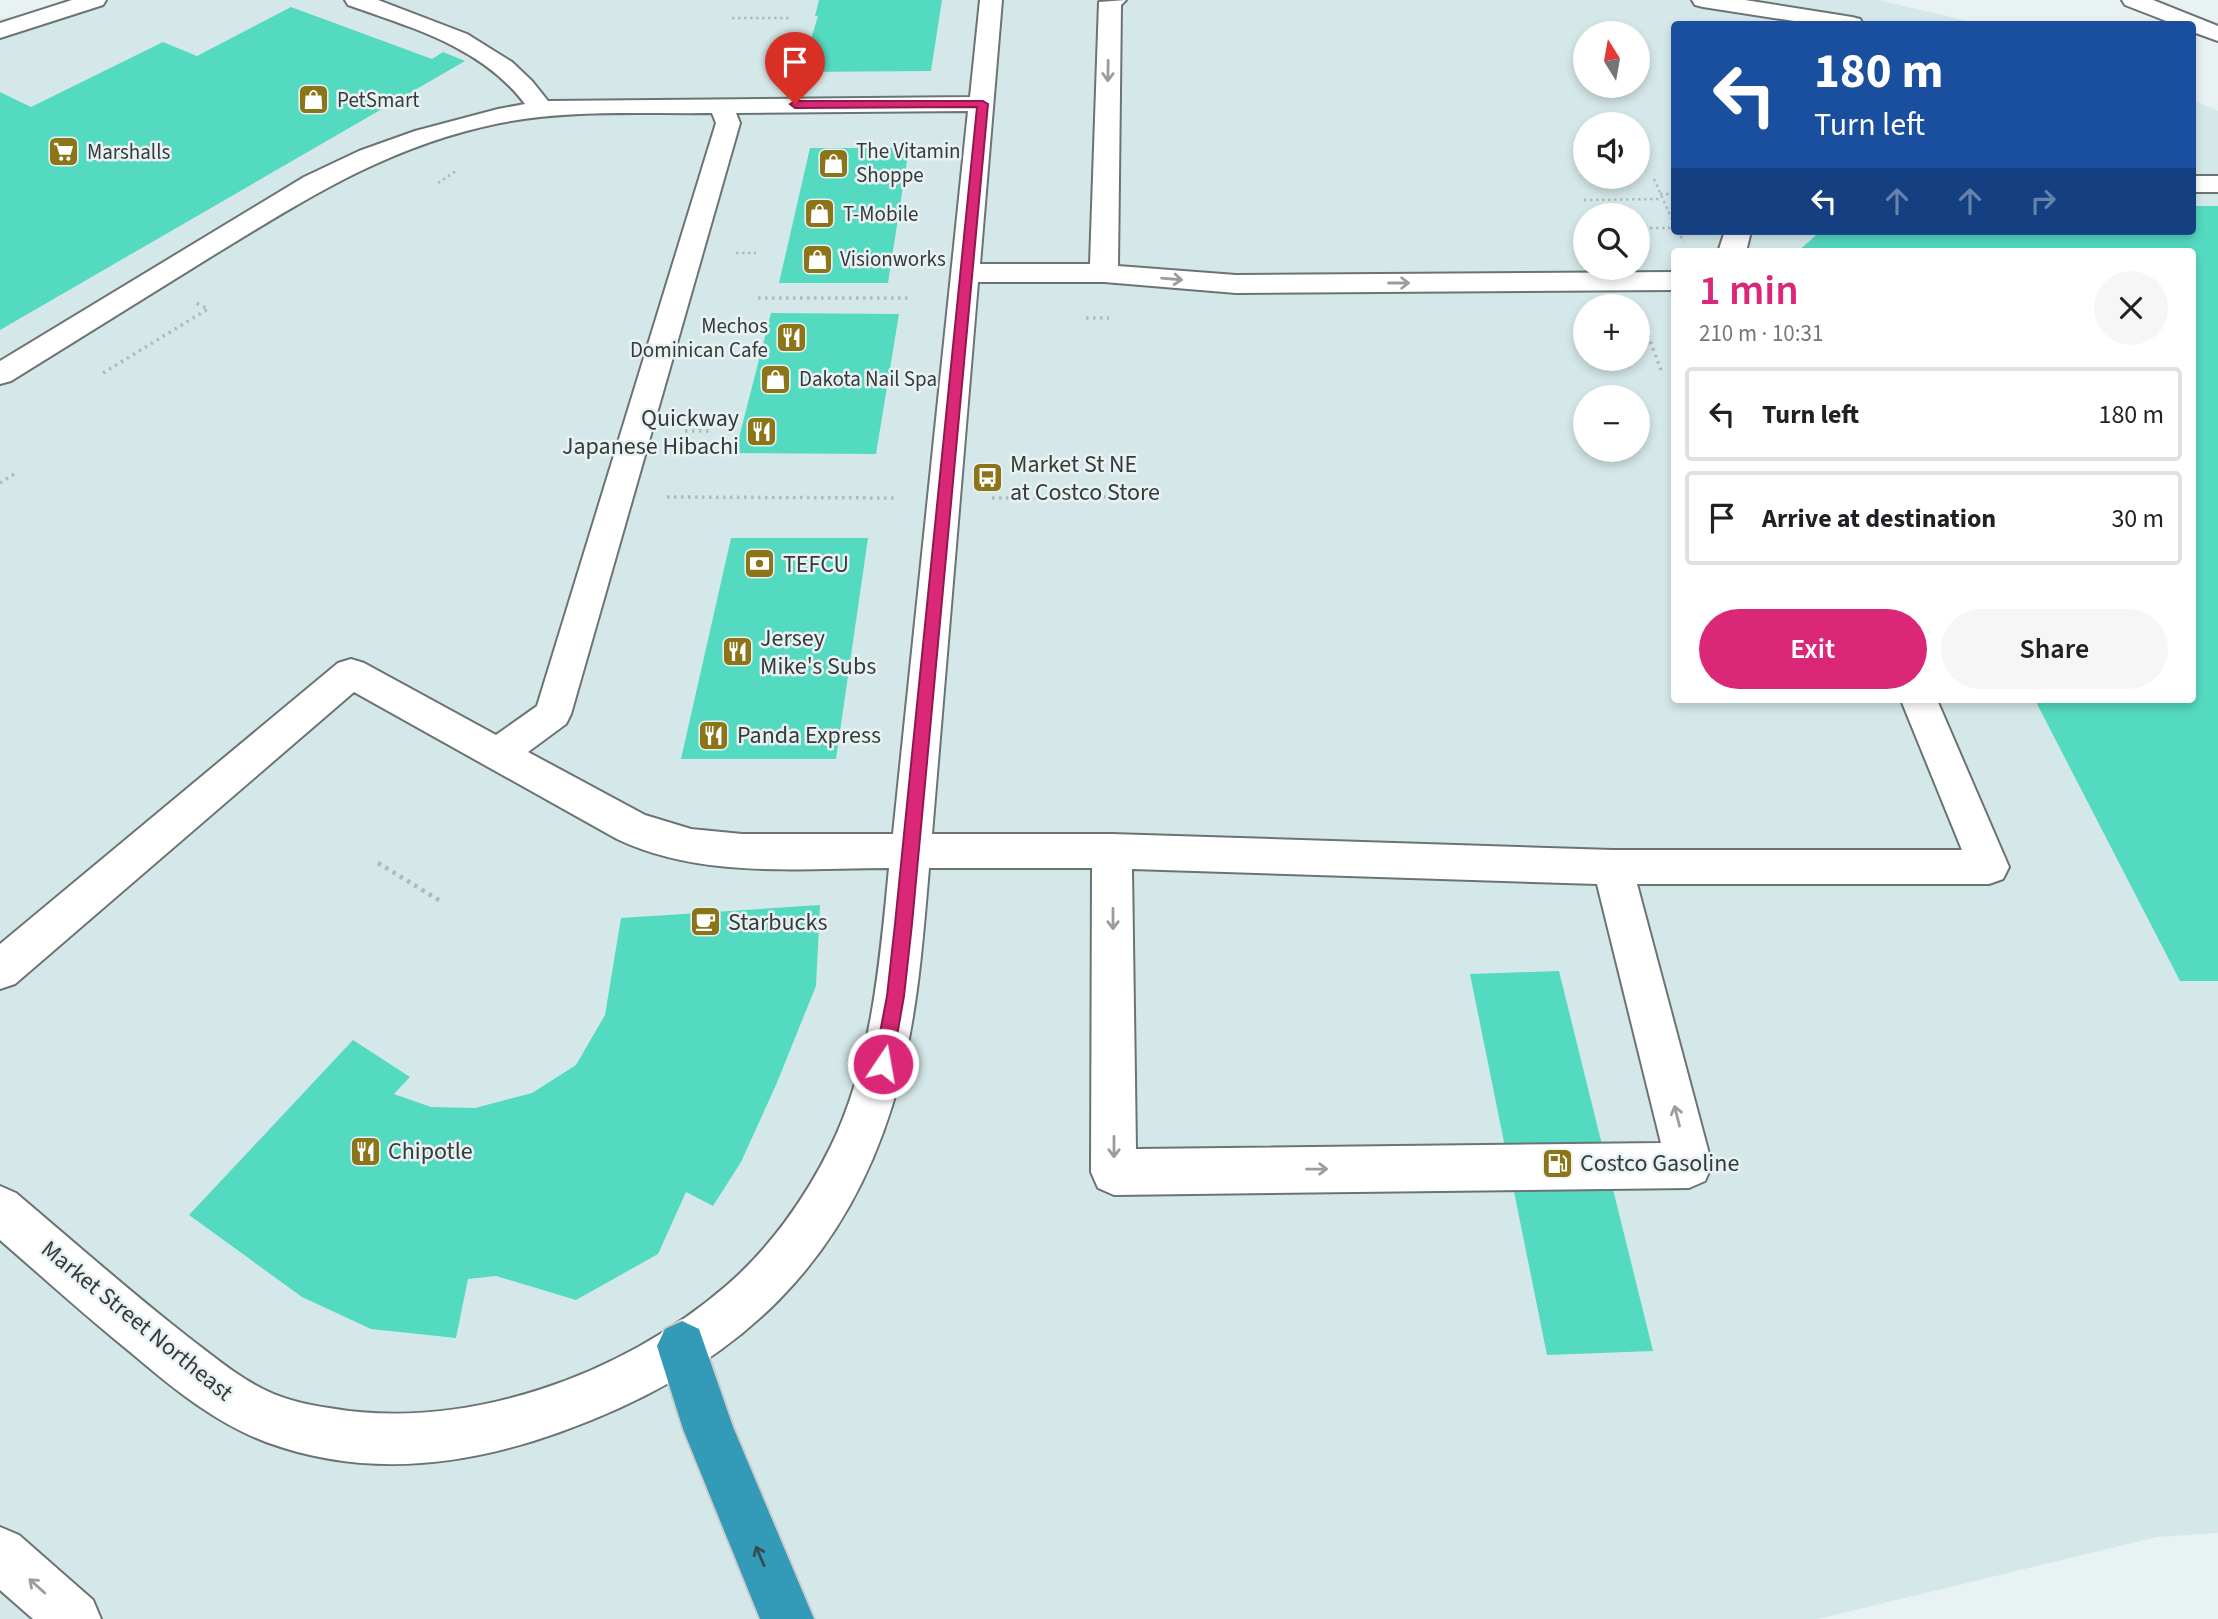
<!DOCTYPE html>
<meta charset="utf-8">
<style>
body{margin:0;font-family:"Source Sans 3",sans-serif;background:#f6f6f6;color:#202124;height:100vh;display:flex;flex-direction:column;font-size:26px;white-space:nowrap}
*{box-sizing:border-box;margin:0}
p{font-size:23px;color:#757577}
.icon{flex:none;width:38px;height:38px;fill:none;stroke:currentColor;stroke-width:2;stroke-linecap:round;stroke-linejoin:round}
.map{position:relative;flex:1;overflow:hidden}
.panel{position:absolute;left:1671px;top:248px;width:525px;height:455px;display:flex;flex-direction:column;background:#fff;border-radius:7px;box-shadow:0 4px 10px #0003}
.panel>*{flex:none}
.banner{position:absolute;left:1671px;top:21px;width:525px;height:214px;border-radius:7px;box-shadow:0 4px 10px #0003;background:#1a4fa0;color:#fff;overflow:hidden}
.needle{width:46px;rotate:349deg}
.controls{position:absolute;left:1573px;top:21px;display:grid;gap:14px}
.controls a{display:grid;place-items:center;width:77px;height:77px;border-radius:50%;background:#fff;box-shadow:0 4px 10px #0003;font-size:35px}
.pin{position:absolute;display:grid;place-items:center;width:60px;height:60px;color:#fff;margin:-72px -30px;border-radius:50% 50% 50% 0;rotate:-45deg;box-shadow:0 0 7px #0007}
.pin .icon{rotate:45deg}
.me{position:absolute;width:77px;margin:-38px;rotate:12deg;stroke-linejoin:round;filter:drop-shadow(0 0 5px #0008)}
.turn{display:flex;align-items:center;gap:24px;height:147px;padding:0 28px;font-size:32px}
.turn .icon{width:91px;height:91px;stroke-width:2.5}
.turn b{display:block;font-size:49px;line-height:60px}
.lanes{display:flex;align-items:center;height:66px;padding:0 28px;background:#0003;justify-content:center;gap:35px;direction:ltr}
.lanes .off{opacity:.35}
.round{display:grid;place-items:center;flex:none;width:74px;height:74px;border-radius:37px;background:#f6f6f6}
.headline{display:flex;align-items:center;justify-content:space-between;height:119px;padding:0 28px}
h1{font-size:42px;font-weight:600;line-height:52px;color:#db2777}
.primary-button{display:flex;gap:14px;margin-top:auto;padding:14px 28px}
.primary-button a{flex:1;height:80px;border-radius:42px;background:#db2777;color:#fff;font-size:28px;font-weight:600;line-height:80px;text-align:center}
.primary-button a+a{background:#f6f6f6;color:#202124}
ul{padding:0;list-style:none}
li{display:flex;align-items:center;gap:21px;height:94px;margin:0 14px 10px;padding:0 14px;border:4px solid #e0e0e0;border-radius:7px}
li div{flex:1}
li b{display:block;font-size:26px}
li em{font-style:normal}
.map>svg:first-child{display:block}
.built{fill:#d5e8e9;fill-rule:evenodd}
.building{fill:#54dac1}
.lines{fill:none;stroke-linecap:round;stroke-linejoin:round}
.minor-casing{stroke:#6b7374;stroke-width:4}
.highway-casing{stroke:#cbcccc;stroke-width:4}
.path-far2{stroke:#b2b9ba;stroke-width:2.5;stroke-dasharray:2.5 3.5;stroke-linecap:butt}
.path-far1{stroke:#b2b9ba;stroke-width:3.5;stroke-dasharray:2.5 4.5;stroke-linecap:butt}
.path{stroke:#b2b9ba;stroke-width:4.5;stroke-dasharray:3.5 5;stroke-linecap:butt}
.minor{fill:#fff;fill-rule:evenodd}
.highway{fill:#339ab8;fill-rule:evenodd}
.oneway{stroke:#9b9c9c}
.oneway2{stroke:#364d53}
.route{fill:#db2777;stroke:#8e194d;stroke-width:2}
.labels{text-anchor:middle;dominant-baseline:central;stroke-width:5;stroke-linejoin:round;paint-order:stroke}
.far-poi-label{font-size:21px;fill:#373a3a;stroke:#e9f2f3;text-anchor:start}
.poi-label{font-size:24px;fill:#373a3a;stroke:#e9f2f3;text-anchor:start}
.street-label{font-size:24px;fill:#373a3a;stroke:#e9f2f3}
</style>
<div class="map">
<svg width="2218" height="1619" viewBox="0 0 2218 1619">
<rect width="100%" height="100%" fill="#e9f2f3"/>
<path class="built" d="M81 0H1879L1980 24H1675V231H2193V100L2218 111V1533L2157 1537 1818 1619H0V19ZM1586 33H1638V86H1586ZM1586 124H1638V177H1586ZM1586 215H1638V268H1586ZM1675 252H2193V700H1675ZM1586 306H1638V359H1586ZM1586 397H1638V450H1586Z"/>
<path class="building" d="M819 0H942L931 71 801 72 818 16H815Z
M291 7 432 59 443 52 465 61 0 330V92L31 107 163 42 197 56Z
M810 148H909L888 283H779Z
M2193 206H2218V981H2180L2035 700H2193V252H1797L1821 231H2193Z
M771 313 899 314 876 454 735 453Z
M731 538H868L836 759H681Z
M820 905 816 986 776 1085 741 1162 713 1206 686 1192 658 1254 576 1300 496 1276 468 1279 456 1338 371 1329 302 1297 189 1215 353 1040 410 1077 394 1094 431 1107 475 1108 532 1093 576 1065 605 1015 621 918Z
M1559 971 1653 1351 1547 1355 1470 974Z"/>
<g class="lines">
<defs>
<path id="minor" d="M72 0H106L103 5 0 38V23Z
M345 0H378L467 34 512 62 532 81 548 101 970 97 980 0H1002L980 264H1090L1099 2 1126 0 1121 5 1118 266 1236 275 1675 272V290L1236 293 1104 282H978L932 834H1112L1613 850H1962L1901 700H1937L2009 867 2003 879 1989 884H1637L1712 1165 1705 1181 1689 1188 1114 1195 1098 1188 1091 1172 1092 868H929C923 938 918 1010 900 1078 852 1263 736 1369 560 1432 463 1467 364 1478 266 1442 216 1423 175 1390 135 1356 89 1319 45 1279 0 1240V1186L16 1193C73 1241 129 1291 188 1337 213 1356 239 1378 267 1391 286 1400 308 1405 329 1408 465 1432 622 1376 726 1286 769 1249 805 1199 830 1148 872 1063 880 962 889 868 799 868 701 879 617 839L354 692 15 984 0 989V944L338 663 351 659 364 663 496 735 537 706 716 123 712 113C642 114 570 109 500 123 387 146 306 199 209 258 143 299 77 340 11 381L0 384V361L304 177 359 151 415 131 498 109 525 104C482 47 413 28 348 5ZM968 111 893 834H742L691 829 645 815 528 752 566 724 571 714 740 123 736 113ZM1132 869 1597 884 1661 1143 1136 1149Z
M1692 0H1745L1852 17 1860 19 1863 24H1813L1703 7 1695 5Z
M2122 0H2153L2218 26V41L2193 32V24H2174L2125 5Z
M2193 176H2218V192H2193Z
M1725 231H1751L1746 252H1718Z
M0 1527 19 1535 93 1600 101 1619H33L0 1590Z"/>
<path id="highway" d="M682 1321 699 1329 733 1427 814 1619H760L683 1429 657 1346 665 1329Z"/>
</defs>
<use href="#minor" class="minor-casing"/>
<use href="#highway" class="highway-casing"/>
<path class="path-far2" d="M732 18H789
M1654 179 1675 226
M438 183 456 171
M1660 194H1675
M1584 200 1662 199
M1638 228H1675
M1677 231 1684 241
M736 253H756"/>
<path class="path-far1" d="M758 298H910
M1086 318H1109
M1643 322 1661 370
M103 373 208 309 196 303
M685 431H713
M0 483 14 474
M667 497 897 498
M992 498 1111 497"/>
<path class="path" d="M378 863 442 902"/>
<use href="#minor" class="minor"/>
<use href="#highway" class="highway"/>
</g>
<defs><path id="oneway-shaft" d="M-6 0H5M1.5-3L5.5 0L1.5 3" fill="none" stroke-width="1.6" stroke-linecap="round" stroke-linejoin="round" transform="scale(1.75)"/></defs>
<g class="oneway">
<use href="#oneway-shaft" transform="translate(1108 71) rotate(91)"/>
<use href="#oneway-shaft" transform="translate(1172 279) rotate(5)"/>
<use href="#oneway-shaft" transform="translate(1399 283)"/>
<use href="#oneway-shaft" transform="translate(1113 919) rotate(90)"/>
<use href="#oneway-shaft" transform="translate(1677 1116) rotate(-104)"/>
<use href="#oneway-shaft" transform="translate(1114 1147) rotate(90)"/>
<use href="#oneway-shaft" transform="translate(1317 1169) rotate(-1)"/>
<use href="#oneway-shaft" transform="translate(37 1586) rotate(-138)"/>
</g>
<use class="oneway2" href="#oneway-shaft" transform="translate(760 1556) rotate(-113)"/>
<path class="route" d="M983 101 988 104 912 924 904 996 892 1064 889 1070 883 1073 876 1070 874 1064 887 996 895 924 977 107 795 108 790 104 795 101Z"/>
<defs>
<symbol id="shop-square" viewBox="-11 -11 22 22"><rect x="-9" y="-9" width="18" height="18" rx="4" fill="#8c7519" stroke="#e9f2f3"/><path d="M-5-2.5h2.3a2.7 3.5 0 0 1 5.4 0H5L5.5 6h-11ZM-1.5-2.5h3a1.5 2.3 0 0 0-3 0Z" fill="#fff"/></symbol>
<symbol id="supermarket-square" viewBox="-11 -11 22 22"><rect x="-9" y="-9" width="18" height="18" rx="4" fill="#8c7519" stroke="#e9f2f3"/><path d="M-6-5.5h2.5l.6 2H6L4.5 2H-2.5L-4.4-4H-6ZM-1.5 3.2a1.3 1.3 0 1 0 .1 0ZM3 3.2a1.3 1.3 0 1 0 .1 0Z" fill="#fff"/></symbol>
<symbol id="restaurant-square" viewBox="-11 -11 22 22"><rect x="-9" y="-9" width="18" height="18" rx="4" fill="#8c7519" stroke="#e9f2f3"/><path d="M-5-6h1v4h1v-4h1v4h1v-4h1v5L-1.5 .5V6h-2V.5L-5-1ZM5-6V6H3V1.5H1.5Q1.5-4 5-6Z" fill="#fff"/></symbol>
<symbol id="bus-square" viewBox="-11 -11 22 22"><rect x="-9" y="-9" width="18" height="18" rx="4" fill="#8c7519" stroke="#e9f2f3"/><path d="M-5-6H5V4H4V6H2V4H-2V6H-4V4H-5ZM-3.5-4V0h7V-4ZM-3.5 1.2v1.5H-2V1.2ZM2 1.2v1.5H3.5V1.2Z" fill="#fff"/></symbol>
<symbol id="bank-square" viewBox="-11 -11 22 22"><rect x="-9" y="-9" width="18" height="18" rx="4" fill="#8c7519" stroke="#e9f2f3"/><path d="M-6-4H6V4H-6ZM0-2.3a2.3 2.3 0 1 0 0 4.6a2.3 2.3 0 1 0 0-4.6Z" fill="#fff"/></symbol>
<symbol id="cafe-square" viewBox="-11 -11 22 22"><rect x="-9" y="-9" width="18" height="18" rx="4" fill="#8c7519" stroke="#e9f2f3"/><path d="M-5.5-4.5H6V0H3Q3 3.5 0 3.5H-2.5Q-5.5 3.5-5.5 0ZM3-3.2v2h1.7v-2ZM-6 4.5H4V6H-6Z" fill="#fff"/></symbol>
<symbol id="fuel-square" viewBox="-11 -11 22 22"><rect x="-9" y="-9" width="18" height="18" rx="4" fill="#8c7519" stroke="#e9f2f3"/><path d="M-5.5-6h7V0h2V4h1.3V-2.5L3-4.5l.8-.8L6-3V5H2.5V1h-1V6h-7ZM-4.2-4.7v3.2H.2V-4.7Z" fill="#fff"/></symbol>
</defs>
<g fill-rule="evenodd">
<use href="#shop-square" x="296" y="82" width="35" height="35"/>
<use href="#supermarket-square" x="46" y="134" width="35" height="35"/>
<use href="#shop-square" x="816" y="146" width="35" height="35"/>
<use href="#shop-square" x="802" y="196" width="35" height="35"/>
<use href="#shop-square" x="800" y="242" width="35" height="35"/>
<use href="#restaurant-square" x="774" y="320" width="35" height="35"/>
<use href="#shop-square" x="758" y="362" width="35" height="35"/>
<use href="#restaurant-square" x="744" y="414" width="35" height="35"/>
<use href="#bus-square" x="970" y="460" width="35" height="35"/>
<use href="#bank-square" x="742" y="546" width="35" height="35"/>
<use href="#restaurant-square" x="720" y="634" width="35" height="35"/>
<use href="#restaurant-square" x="696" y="718" width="35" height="35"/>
<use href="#cafe-square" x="688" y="904" width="35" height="35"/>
<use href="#restaurant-square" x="348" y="1134" width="35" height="35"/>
<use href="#fuel-square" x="1540" y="1146" width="35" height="35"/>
</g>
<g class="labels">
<g class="far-poi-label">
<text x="337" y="100">PetSmart</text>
<text x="856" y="151">The Vitamin<tspan x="856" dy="24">Shoppe</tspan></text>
<text x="87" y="152">Marshalls</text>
<text x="843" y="214">T-Mobile</text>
<text x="840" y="259">Visionworks</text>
<text x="768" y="326" text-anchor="end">Mechos<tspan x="768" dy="24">Dominican Cafe</tspan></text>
<text x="799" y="379">Dakota Nail Spa</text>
</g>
<g class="poi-label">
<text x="739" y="418" text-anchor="end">Quickway<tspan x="739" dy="28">Japanese Hibachi</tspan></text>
<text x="1010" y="464">Market St NE<tspan x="1010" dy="28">at Costco Store</tspan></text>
<text x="783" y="564">TEFCU</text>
<text x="760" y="638">Jersey<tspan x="760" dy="28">Mike's Subs</tspan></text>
<text x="737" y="735">Panda Express</text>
<text x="728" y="922">Starbucks</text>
<text x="388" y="1151">Chipotle</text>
<text x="1580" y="1163">Costco Gasoline</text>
</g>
<g class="street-label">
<text transform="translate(137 1321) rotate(39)">Market Street Northeast</text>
</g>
</g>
</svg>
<div class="controls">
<a><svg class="needle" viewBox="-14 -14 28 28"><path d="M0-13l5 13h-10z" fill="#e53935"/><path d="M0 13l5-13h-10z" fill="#757577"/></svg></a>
<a><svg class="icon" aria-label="sound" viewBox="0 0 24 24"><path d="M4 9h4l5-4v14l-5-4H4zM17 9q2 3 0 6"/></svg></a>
<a><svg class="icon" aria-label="search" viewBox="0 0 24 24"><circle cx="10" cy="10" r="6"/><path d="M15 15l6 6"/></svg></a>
<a>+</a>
<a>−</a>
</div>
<div class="pin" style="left:795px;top:104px;background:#d93025"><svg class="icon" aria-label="arrive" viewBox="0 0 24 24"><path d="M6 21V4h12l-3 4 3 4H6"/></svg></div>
<svg class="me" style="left:883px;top:1064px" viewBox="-20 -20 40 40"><circle r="17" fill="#db2777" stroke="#fff" stroke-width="3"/><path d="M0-11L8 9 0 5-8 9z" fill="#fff"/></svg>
<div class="banner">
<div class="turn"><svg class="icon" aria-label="left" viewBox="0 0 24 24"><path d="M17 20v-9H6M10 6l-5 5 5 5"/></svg><div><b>180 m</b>Turn left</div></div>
<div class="lanes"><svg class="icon" aria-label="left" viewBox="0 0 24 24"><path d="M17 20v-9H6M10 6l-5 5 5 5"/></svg><svg class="icon off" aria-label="ahead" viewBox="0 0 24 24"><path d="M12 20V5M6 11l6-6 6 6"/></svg><svg class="icon off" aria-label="ahead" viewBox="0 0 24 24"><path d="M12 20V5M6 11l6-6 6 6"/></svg><svg class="icon off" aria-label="right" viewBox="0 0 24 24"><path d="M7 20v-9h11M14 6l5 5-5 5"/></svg></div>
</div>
<section class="panel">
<div class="headline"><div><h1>1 min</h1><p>210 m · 10:31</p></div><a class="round"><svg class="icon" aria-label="close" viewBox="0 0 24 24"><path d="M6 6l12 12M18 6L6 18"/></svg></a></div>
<ul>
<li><svg class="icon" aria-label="left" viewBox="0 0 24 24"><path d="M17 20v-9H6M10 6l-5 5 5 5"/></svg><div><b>Turn left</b></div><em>180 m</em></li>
<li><svg class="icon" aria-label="arrive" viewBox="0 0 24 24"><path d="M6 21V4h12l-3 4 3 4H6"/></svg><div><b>Arrive at destination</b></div><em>30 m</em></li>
</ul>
<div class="primary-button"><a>Exit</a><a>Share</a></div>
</section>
</div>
